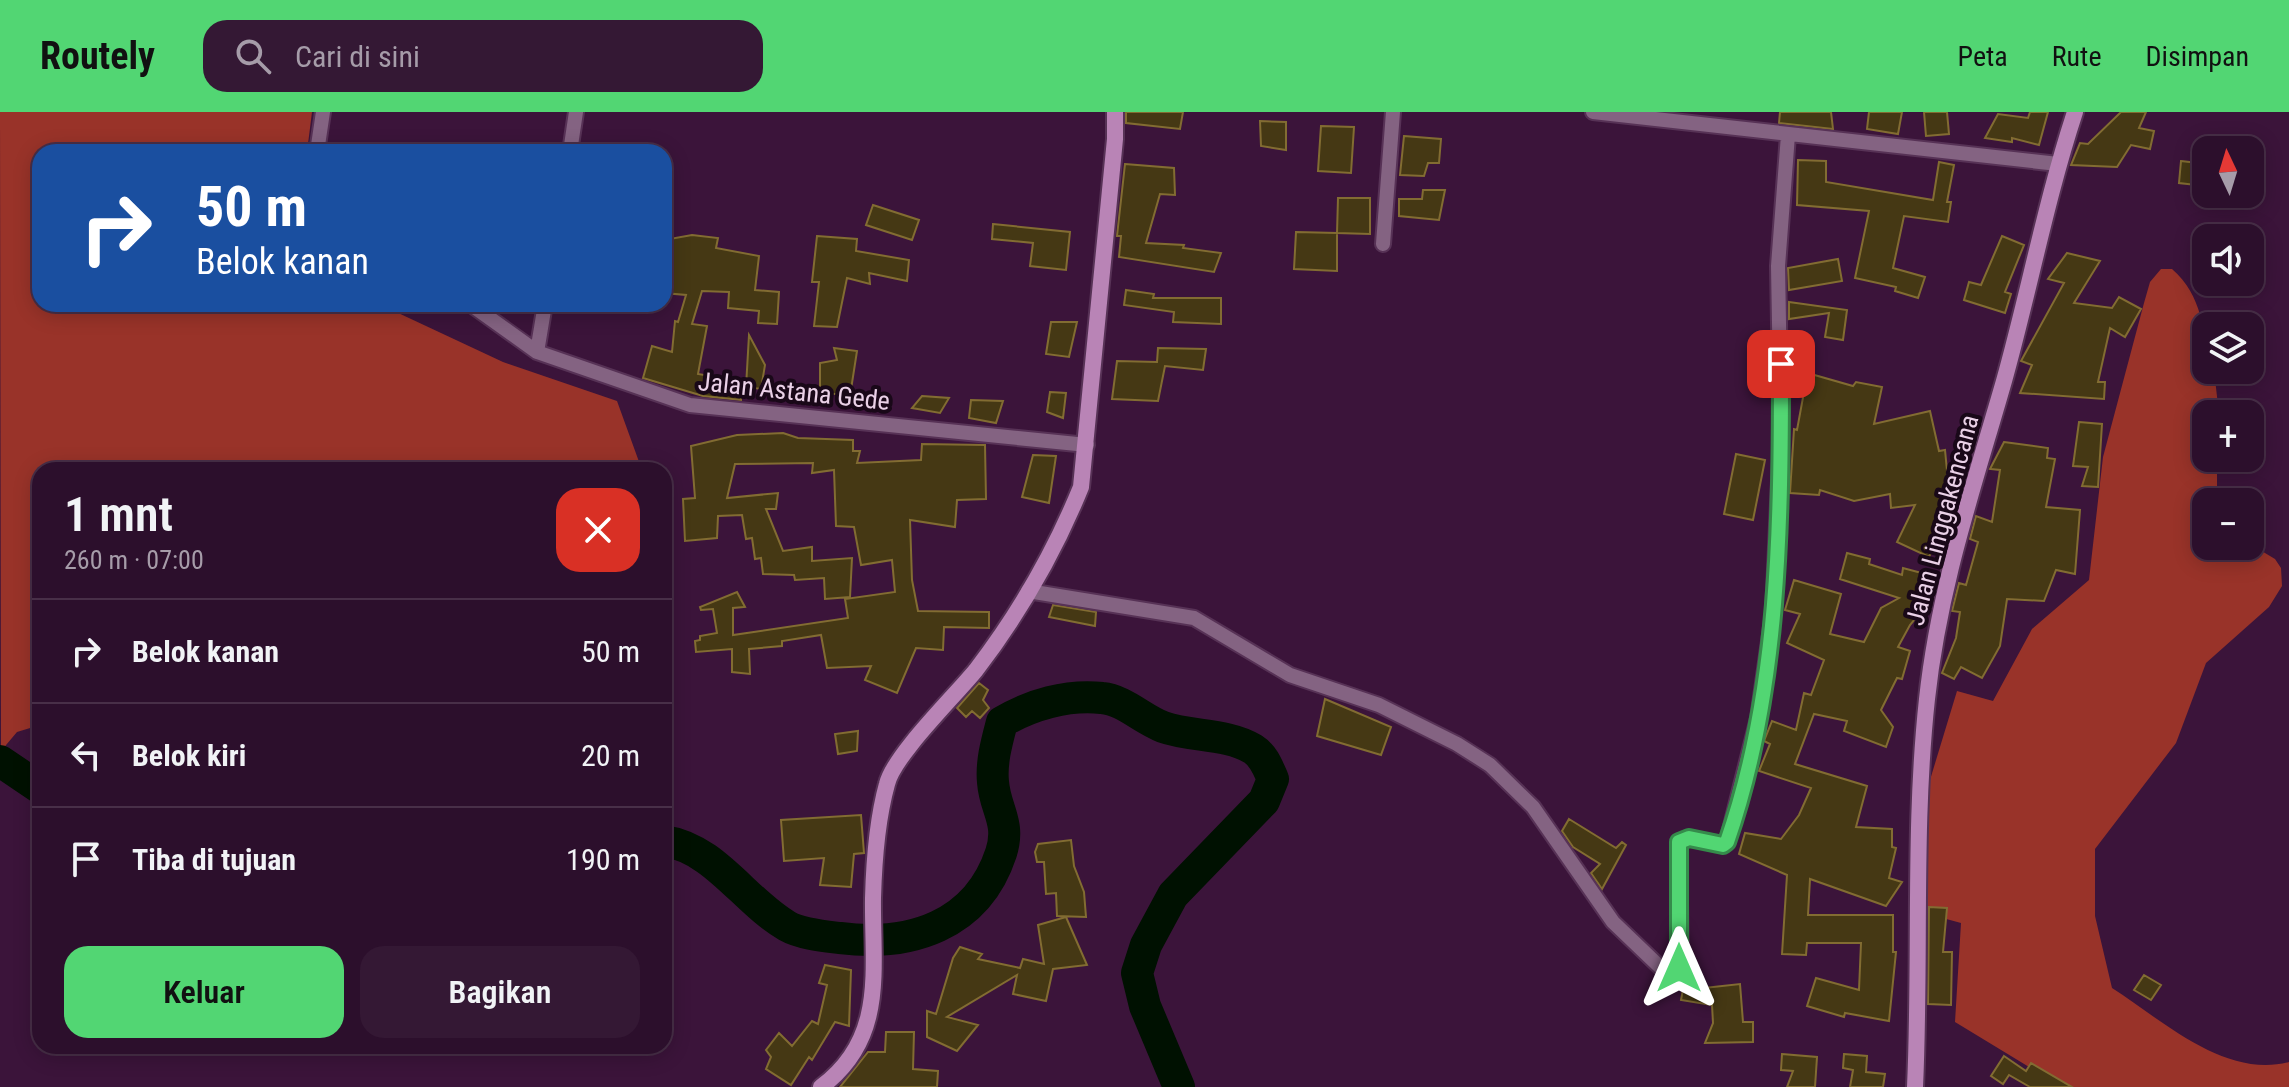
<!DOCTYPE html>
<html lang="id">
<meta charset="utf-8">
<style>
body{margin:0;font-family:"Roboto Condensed",sans-serif;background:#341834;color:#f1f3f6;height:100vh;display:flex;flex-direction:column;font-size:30px;white-space:nowrap}
*{box-sizing:border-box;margin:0}
p{font-size:26px;color:#a69ca9}
.icon{flex:none;width:44px;height:44px;fill:none;stroke:currentColor;stroke-width:2;stroke-linecap:round;stroke-linejoin:round}
.map{position:relative;flex:1;overflow:hidden}
.details{position:absolute;left:32px;top:350px;width:640px;height:592px;display:flex;flex-direction:column;background:#2c0f2c;border-radius:24px;box-shadow:0 4px 20px #0003,0 0 0 2px #482f48}
.details>*{flex:none}
.hud{position:absolute;left:32px;top:32px;width:640px;height:168px;border-radius:24px;box-shadow:0 4px 20px #0003,0 0 0 2px #482f48;background:#1a4fa0;color:#fff;overflow:hidden}
.needle{width:52px;rotate:356deg}
.fabs{position:absolute;left:2192px;top:24px;display:grid;gap:16px}
.fabs a{display:grid;place-items:center;width:72px;height:72px;border-radius:16px;background:#2c0f2c;box-shadow:0 4px 20px #0003,0 0 0 2px #482f48;font-size:40px}
.pin{position:absolute;display:grid;place-items:center;width:68px;height:68px;color:#fff;margin:-34px;border-radius:16px;box-shadow:0 4px 12px #0006}
.me{position:absolute;width:88px;margin:-44px;rotate:0deg;stroke-linejoin:round;filter:drop-shadow(0 0 6px #0008)}
.turn{display:flex;align-items:center;gap:28px;height:168px;padding:0 32px;font-size:36px}
.turn .icon{width:104px;height:104px;stroke-width:2.5}
.turn b{display:block;font-size:56px;line-height:68px}
.round{display:grid;place-items:center;flex:none;width:84px;height:84px;border-radius:24px;background:#341834}
.head{display:flex;align-items:center;justify-content:space-between;height:136px;padding:0 32px}
h1{font-size:48px;font-weight:600;line-height:60px}
.action{display:flex;gap:16px;margin-top:auto;padding:16px 32px}
.action a{flex:1;height:92px;border-radius:24px;background:#52d673;color:#111;font-size:32px;font-weight:600;line-height:92px;text-align:center}
.action a+a{background:#341834;color:#f1f3f6}
ul{padding:0;list-style:none}
li{display:flex;align-items:center;gap:24px;height:104px;padding:0 32px;border-top:2px solid #482f48}
li div{flex:1}
li b{display:block;font-size:30px}
li em{font-style:normal}
header{display:flex;align-items:center;gap:48px;box-sizing:border-box;height:112px;padding:0 40px;background:#52d673;color:#111}
header strong{font-size:38px}
nav{display:flex;gap:44px;margin-inline-start:auto;font-size:28px}
.search{width:560px;height:72px;background:#341834;display:flex;align-items:center;gap:20px;box-sizing:border-box;padding:0 28px;border-radius:24px;color:#a69ca9;font-size:30px}
.map>svg:first-child{display:block}
.forest{fill:#993329}
.lines{fill:none;stroke-linecap:round;stroke-linejoin:round}
.river{stroke:#001101;stroke-width:32}
.building{fill:#453814;stroke:#826c32;stroke-width:2}
.street-casing{stroke:#573256;stroke-width:18}
.secondary-casing{stroke:#573256;stroke-width:20}
.street{stroke:#846382;stroke-width:14}
.secondary{stroke:#b984b6;stroke-width:16}
.route-casing{stroke:#358b4b;stroke-width:20}
.route{stroke:#52d673;stroke-width:14}
.labels{text-anchor:middle;dominant-baseline:central;stroke-width:8;stroke-linejoin:round;paint-order:stroke}
.street-label{font-size:26px;fill:#ead1e7;stroke:#190818}
</style>
<header>
<strong>Routely</strong>
<div class="search"><svg class="icon" aria-label="search" viewBox="0 0 24 24"><circle cx="10" cy="10" r="6"/><path d="M15 15l6 6"/></svg>Cari di sini</div>
<nav><a>Peta</a><a>Rute</a><a>Disimpan</a></nav>
</header>
<div class="map">
<svg width="2289" height="975" viewBox="0 0 2289 975">
<rect width="100%" height="100%" fill="#3b143a"/>
<path class="forest" d="M0 0H312L307 40H40V192H379L503 250 617 289 642 358H40V613L17 620 1 639Z
M2161 157H2172C2202 183 2206 221 2206 258H2214L2219 302H2206V346H2217V390H2206V434L2250 432 2275 447 2281 456 2282 474 2269 495 2206 551 2176 631 2095 737V804L2112 876C2162 908 2225 967 2289 950V975H2062L1955 910 1961 811 1928 802 1923 691 1957 579 1993 589 2032 517 2089 468 2103 345 2144 191 2150 170Z"/>
<g class="lines">
<path class="river" d="M0 649 40 676
M664 729C715 736 744 789 787 814 801 822 823 824 840 826 910 835 977 814 1001 741 1011 710 995 698 993 670 991 650 997 629 1002 610 1030 593 1068 582 1102 586 1124 588 1142 607 1163 615 1191 625 1226 621 1253 637 1264 644 1268 656 1273 667L1264 689 1173 783 1146 833 1137 861 1145 894 1179 975"/>
</g>
<path class="building" d="M1126 0H1183L1180 17 1126 11Z
M1780 0H1831L1833 17 1779 11Z
M1869 0H1902L1898 22 1867 17Z
M1924 0H1947L1949 22 1926 24Z
M2030 0H2048L2039 33 2012 26V30L1985 26 1998 2 2028 6Z
M2121 0H2146L2139 16 2154 19 2150 37 2131 33 2117 55 2071 53 2080 31 2088 32Z
M1260 9 1286 10V38L1261 34Z
M1321 14 1354 15 1351 61 1318 59Z
M1404 24 1441 27 1439 51H1428L1424 64 1400 63Z
M1798 48 1826 49V70L1933 88 1939 50 1954 53 1947 90H1951L1948 110 1904 104 1893 156 1925 165 1918 186 1895 179 1896 175 1855 166 1869 99 1797 93Z
M2181 49 2206 52 2205 74 2179 71Z
M1125 52 1174 56 1175 83 1160 82 1146 131 1184 133 1183 136 1221 141 1214 160 1119 145 1121 124H1117Z
M1423 78H1445L1439 108 1399 104V87H1422Z
M1338 86H1370V122L1337 121Z
M873 93 919 108 912 128 866 113Z
M993 112 1070 120 1066 158 1030 154 1033 131 992 127Z
M1296 120 1337 121V159L1294 157Z
M692 123 718 126 716 136 759 144 755 178 779 180 777 212 758 211 759 199 728 196 729 180 702 179 692 212 707 214 698 262 741 269V288L703 284 643 266 652 234 672 240 675 209 678 210 686 183 664 181 671 137 664 136V128Z
M817 124 857 127 856 139 909 148 907 169 869 161 870 172 847 166 837 215 814 214 819 170H812Z
M2002 124 2024 133 2005 180 2011 182 2005 201 1964 188 1969 170 1981 173Z
M2067 141 2100 149 2074 191 2112 196 2119 185 2141 197 2125 225 2110 216 2098 270H2105L2104 287 2020 281 2032 253 2021 249 2064 171 2048 167Z
M1838 147 1842 169 1789 178 1788 156Z
M1126 178 1154 182 1153 186H1221V212L1173 210 1174 200 1124 193Z
M1789 190 1847 198 1843 228 1825 225 1829 201 1789 207Z
M1051 210H1077L1069 245 1046 242Z
M749 223 765 253 761 277 746 275Z
M834 236 857 239 850 284 820 280V251L837 248Z
M1158 236 1206 237 1203 258 1165 254 1158 289 1112 287 1117 249 1157 250Z
M1804 260 1853 274 1856 270 1882 275 1874 312 1930 299 1939 339 1945 338 1948 369 1954 371 1948 387 1953 388 1952 394 1955 396 1949 419 1942 417 1929 445 1897 430 1915 393 1891 396 1890 382 1854 389 1820 378 1819 383 1790 381 1794 317 1797 318 1804 280 1799 278Z
M1050 280 1066 281 1063 306 1047 300Z
M922 284 949 286 940 301 912 296Z
M971 288 1003 289 996 311 969 306Z
M2079 310 2102 312 2098 375 2082 374 2088 355 2073 354Z
M783 321 798 326 853 328V339H860L857 351 921 348 922 332 985 333 986 387 957 388 955 415 910 408 912 468 918 499 989 500V516L944 515 943 538 916 536 897 581 865 568 871 554 827 556 821 523 782 529V534L749 537 750 562 732 560V537L696 540 695 529 700 528V524L717 521 713 497 701 498 700 495 737 480 745 495 733 496V523L848 506 845 487 895 480 892 448 861 453 854 415 836 414 834 358 812 361 813 351 735 352 727 386 778 381 776 397H766L783 439 812 435V449L852 446 850 485 825 487 824 466 795 468 794 463 763 462 761 446 755 447 752 426 746 427 742 403 718 404 717 426 685 429 683 387 695 386 691 334 737 323Z
M2004 330 2048 336 2047 346 2055 347 2046 395 2080 398 2075 462 2056 458 2044 489 2007 487 2000 534 1982 566 1961 555 1954 567 1942 561 1956 526 1960 500 1952 499 1959 471 1966 473 1978 430 1970 427 1976 404 1992 410 2000 358 1990 357Z
M1736 342 1765 348 1753 408 1724 402Z
M1033 343 1056 344 1049 391 1022 385Z
M1847 441 1870 447 1869 452 1902 463 1903 456 1929 463 1925 478 1934 481 1930 497 1924 496 1910 513 1898 535 1910 539 1902 567 1897 566 1881 598 1893 615 1886 635 1844 619 1847 609 1814 602 1795 652 1867 674 1856 715 1892 717V735L1896 736 1889 766 1902 770 1886 794 1810 767 1808 803H1893V840H1896L1889 909 1845 901 1844 905 1807 894 1816 866 1859 878 1861 831H1807L1806 843 1782 842 1787 763 1739 742 1745 721 1781 727 1799 703 1811 676 1759 659 1770 632 1764 629 1772 609 1796 618 1804 581 1811 583 1824 548 1787 531 1800 502 1785 498 1794 468 1841 482 1830 522 1864 530 1881 496 1899 486 1840 467Z
M1053 493 1096 500 1095 514 1049 505Z
M979 571 988 578 983 588 989 596 980 606 972 599 966 605 957 596Z
M1325 587 1391 615 1381 643 1317 624Z
M858 619 857 639 838 642 835 622Z
M861 703 864 741 854 742 851 775 820 773 824 746 784 749 781 708Z
M1569 707 1616 736 1622 730 1626 733 1602 777 1591 761 1600 752 1573 735 1562 719Z
M1071 728 1074 754 1084 780 1086 805 1057 804 1056 781 1046 782 1044 750H1037L1035 740 1038 732Z
M1929 795 1947 796 1943 840H1952L1951 893 1928 892Z
M1066 805 1087 853 1053 857 1046 889 1013 882 1017 863 947 905 978 913 957 939 927 925V899L936 902 953 846 960 835 982 842 978 847 1020 856 1023 847 1044 852 1038 813Z
M825 853 851 858 849 914 835 910 812 948 809 945 791 973 766 957 771 945 766 938 779 921 792 934 812 909 818 912 827 873 819 871Z
M2144 863 2161 873 2151 888 2134 878Z
M1684 872 1704 876 1740 872 1743 910H1753V930L1705 931 1713 911 1712 893 1681 888Z
M886 920H914L913 957 938 959 937 975H840L868 940H885Z
M1782 942 1817 945 1815 975H1787L1793 959 1781 958Z
M1844 942 1867 944 1866 960 1885 962 1883 975H1850L1853 958 1843 956Z
M2004 944 2026 959 2031 951 2072 975H2030L2009 963 2003 972 1991 964Z"/>
<g class="lines">
<defs>
<path id="street" d="M1593 0 2058 52
M317 40 323 0
M570 40 576 0
M1383 132 1393 0
M470 192 537 240 690 293 1087 333
M537 240 545 192
M1028 479 1194 506 1290 563 1379 593 1457 632 1490 653 1533 695 1613 810 1661 856 1675 859 1681 850 1679 730 1689 726 1723 733 1727 730 1758 606 1773 501 1781 325 1778 154 1788 23"/>
<path id="secondary" d="M821 975C887 926 872 857 873 786 874 749 877 708 887 672 894 643 955 584 976 558 1018 503 1055 439 1081 375L1115 27V0
M1915 975C1921 846 1913 715 1927 587 1939 475 1973 377 2004 269 2029 180 2046 88 2075 0"/>
</defs>
<use href="#street" class="street-casing"/>
<use href="#secondary" class="secondary-casing"/>
<use href="#street" class="street"/>
<use href="#secondary" class="secondary"/>
</g>
<g class="lines">
<defs>
<path id="route" d="M1679 856V730L1689 726 1723 733 1727 730C1780 578 1781 411 1781 252"/>
</defs>
<use href="#route" class="route-casing"/>
<use href="#route" class="route"/>
</g>
<g class="labels">
<g class="street-label">
<text transform="translate(794 279) rotate(6)">Jalan Astana Gede</text>
<text transform="translate(1942 408) rotate(-75)">Jalan Linggakencana</text>
</g>
</g>
</svg>
<div class="fabs">
<a><svg class="needle" viewBox="-14 -14 28 28"><path d="M0-13l5 13h-10z" fill="#e53935"/><path d="M0 13l5-13h-10z" fill="#a69ca9"/></svg></a>
<a><svg class="icon" aria-label="sound" viewBox="0 0 24 24"><path d="M4 9h4l5-4v14l-5-4H4zM17 9q2 3 0 6"/></svg></a>
<a><svg class="icon" aria-label="layers" viewBox="0 0 24 24"><path d="M12 4l9 5-9 5-9-5zM3 14l9 5 9-5"/></svg></a>
<a>+</a>
<a>−</a>
</div>
<div class="pin" style="left:1781px;top:252px;background:#d93025"><svg class="icon" aria-label="arrive" viewBox="0 0 24 24"><path d="M6 21V4h12l-3 4 3 4H6"/></svg></div>
<svg class="me" style="left:1679px;top:856px" viewBox="-20 -20 40 40"><path d="M0-17L14 15 0 8-14 15z" fill="#52d673" stroke="#fff" stroke-width="4"/></svg>
<div class="hud">
<div class="turn"><svg class="icon" aria-label="right" viewBox="0 0 24 24"><path d="M7 20v-9h11M14 6l5 5-5 5"/></svg><div><b>50 m</b>Belok kanan</div></div>
</div>
<section class="details">
<div class="head"><div><h1>1 mnt</h1><p>260 m · 07:00</p></div><a class="round" style="background:#d93025;color:#fff"><svg class="icon" aria-label="close" viewBox="0 0 24 24"><path d="M6 6l12 12M18 6L6 18"/></svg></a></div>
<ul>
<li><svg class="icon" aria-label="right" viewBox="0 0 24 24"><path d="M7 20v-9h11M14 6l5 5-5 5"/></svg><div><b>Belok kanan</b></div><em>50 m</em></li>
<li><svg class="icon" aria-label="left" viewBox="0 0 24 24"><path d="M17 20v-9H6M10 6l-5 5 5 5"/></svg><div><b>Belok kiri</b></div><em>20 m</em></li>
<li><svg class="icon" aria-label="arrive" viewBox="0 0 24 24"><path d="M6 21V4h12l-3 4 3 4H6"/></svg><div><b>Tiba di tujuan</b></div><em>190 m</em></li>
</ul>
<div class="action"><a>Keluar</a><a>Bagikan</a></div>
</section>
</div>
